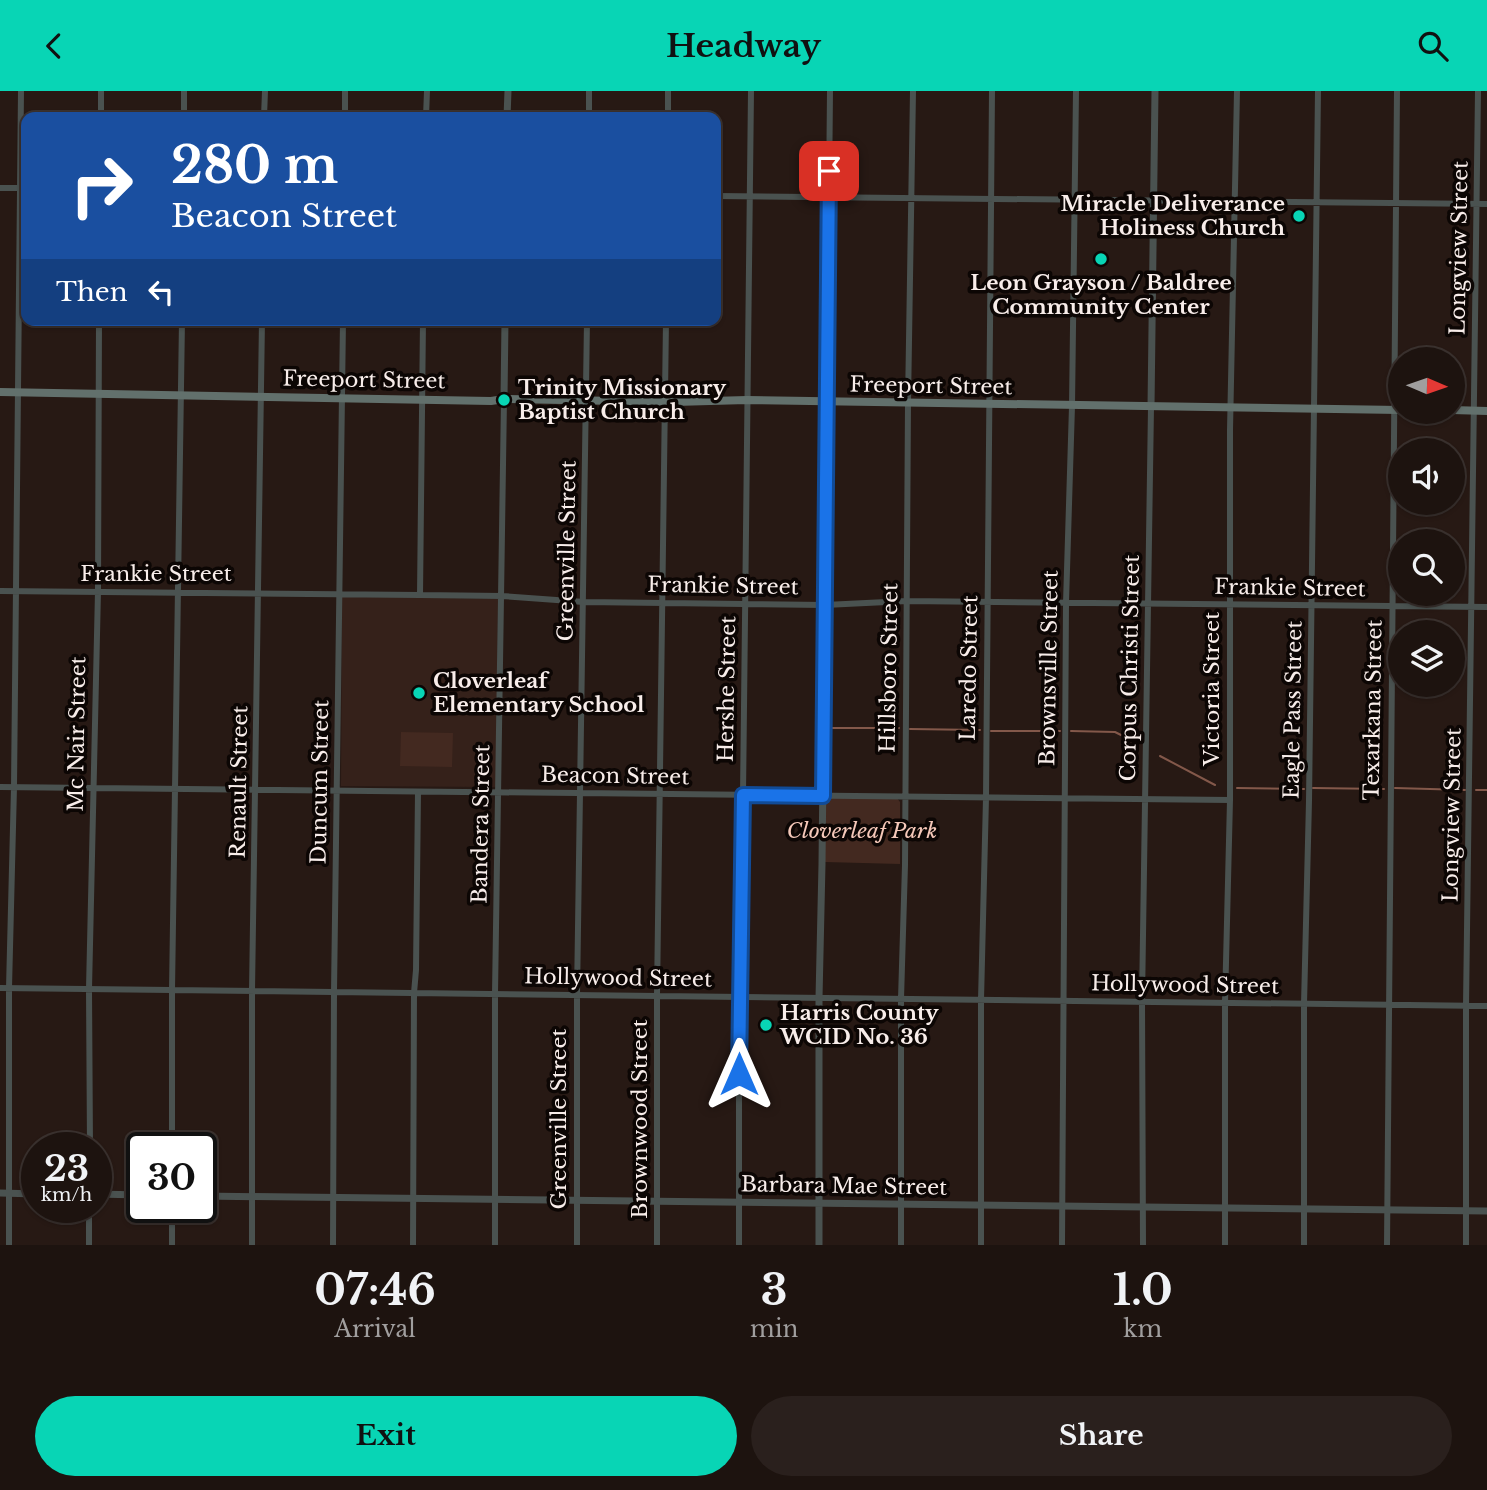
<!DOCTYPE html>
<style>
body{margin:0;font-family:"Libre Baskerville",serif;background:#2a201d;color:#f1f3f6;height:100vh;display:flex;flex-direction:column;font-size:26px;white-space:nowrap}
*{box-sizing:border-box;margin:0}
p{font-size:23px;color:#a09e9e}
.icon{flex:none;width:38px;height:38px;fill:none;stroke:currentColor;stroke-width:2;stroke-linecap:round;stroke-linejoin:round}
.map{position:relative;height:1154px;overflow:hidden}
.details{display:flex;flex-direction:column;background:#1d130f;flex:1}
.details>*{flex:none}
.hud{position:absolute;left:21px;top:21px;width:700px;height:214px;border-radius:14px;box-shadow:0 2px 5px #0004,0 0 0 2px #3b322f;background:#1a4fa0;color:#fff;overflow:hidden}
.needle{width:46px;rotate:92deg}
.buttons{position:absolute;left:1388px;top:256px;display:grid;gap:14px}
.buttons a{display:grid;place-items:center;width:77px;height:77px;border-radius:50%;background:#1d130f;box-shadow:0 2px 5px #0004,0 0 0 2px #3b322f;font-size:35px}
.speed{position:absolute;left:21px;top:1041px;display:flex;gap:14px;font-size:35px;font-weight:700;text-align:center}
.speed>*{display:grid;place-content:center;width:91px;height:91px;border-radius:50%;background:#1d130f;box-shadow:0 2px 5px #0004,0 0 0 2px #3b322f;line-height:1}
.speed small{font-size:18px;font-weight:400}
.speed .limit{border:4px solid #111;border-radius:10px;background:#fff;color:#111}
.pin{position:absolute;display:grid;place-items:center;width:60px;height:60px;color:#fff;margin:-30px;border-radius:14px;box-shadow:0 4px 10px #0006}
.me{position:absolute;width:77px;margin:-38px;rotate:0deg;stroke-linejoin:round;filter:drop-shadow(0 0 5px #0008)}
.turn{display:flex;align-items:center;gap:24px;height:147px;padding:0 35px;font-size:32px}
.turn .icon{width:91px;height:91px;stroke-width:2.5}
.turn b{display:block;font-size:49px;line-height:60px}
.then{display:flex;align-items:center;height:66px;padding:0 35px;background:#0003;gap:14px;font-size:26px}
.eta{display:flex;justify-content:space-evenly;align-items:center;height:119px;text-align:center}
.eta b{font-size:42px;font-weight:700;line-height:49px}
.button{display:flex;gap:14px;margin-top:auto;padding:14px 35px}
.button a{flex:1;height:80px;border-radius:42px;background:#08d5b5;color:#111;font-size:28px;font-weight:700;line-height:80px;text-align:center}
.button a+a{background:#2a201d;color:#f1f3f6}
header{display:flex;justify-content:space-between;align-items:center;height:91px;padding:0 35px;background:#08d5b5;color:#111;font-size:32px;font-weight:700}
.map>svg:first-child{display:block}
.built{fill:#35211a}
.green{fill:#432920}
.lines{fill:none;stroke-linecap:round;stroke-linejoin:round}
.stream{stroke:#83584a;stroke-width:2}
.minor{stroke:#4a5250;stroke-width:6}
.tertiary{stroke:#4a5250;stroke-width:7}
.secondary{stroke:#62706c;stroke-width:8}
.route-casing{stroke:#114b97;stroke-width:18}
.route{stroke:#1a73e8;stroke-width:12}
.poi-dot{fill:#08d5b5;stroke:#0c0604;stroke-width:2.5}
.labels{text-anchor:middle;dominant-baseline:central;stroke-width:7;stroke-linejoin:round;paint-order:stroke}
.poi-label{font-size:21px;font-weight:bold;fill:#f8edea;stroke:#0c0604;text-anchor:start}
.street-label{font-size:21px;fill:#f8edea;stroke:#0c0604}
.park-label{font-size:21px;font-style:italic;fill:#f5c8b9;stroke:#0c0604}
</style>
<header><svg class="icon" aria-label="back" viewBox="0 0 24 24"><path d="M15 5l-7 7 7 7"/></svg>Headway<svg class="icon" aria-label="search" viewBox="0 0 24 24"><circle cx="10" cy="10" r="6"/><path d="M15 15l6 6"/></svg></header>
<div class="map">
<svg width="1487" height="1154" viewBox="0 0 1487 1154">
<rect width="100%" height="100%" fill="#271914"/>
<path class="built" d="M342 505 498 508 496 696 341 695Z"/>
<path class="green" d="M401 641 453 642 452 676 400 675Z
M827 707H897L900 711V773L825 771V710Z"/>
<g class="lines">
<path class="stream" d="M827 637H899
M910 638 980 639
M991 640H1060
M1071 640 1115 641 1133 650
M1160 665 1215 694
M1237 697 1304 698
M1313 697 1384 698
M1395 697 1465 699
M1476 699H1487"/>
<path class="minor" d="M101 26V0
M184 26V0
M264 26 265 0
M345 26V0
M426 26 427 0
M589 26V0
M668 26V0
M0 97H26
M716 105 1487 113
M827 310 830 0
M0 500 420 504 502 505 584 511 825 514 907 510 1487 516
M420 504 423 229
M0 696 1230 709
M0 897 1487 915
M90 1057 89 898 98 500 99 229
M172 1057V899L182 229
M9 1154V897L14 696 21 0
M89 1154V1116
M172 1154V1116
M252 1154V900L262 229
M333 1154 334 901 343 229
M413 1154 414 902 416 879 418 701
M495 1154V903L504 308
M577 1154V904L587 229
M657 1154V905L666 229
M739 1154V906L743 704 751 0
M901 1154V908L905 774 908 312 913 0
M981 1154V909L986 707 992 0
M1062 1154 1066 512 1072 315 1076 0
M1143 1154 1142 910 1151 316
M1225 1154V912L1230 709V339L1237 0
M1304 1154V913L1309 710 1318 0
M1387 1154 1397 0
M1466 1154V915L1478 0"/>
<path class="tertiary" d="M507 26 508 0
M504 308 505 229
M1151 316 1155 0
M0 1102 37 1103
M96 1103 142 1104
M201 1105 1487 1120
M819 1154V907L822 773 827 310"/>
<path class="secondary" d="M0 301 491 310 504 308 674 311 747 309 1400 319
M1452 319 1487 320"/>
</g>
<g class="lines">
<defs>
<path id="route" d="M739 983 743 704 823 705 829 80"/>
</defs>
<use href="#route" class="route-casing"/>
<use href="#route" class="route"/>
</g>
<g class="poi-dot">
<circle cx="1299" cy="125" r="7"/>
<circle cx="1101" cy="168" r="7"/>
<circle cx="504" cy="309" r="7"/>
<circle cx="419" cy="602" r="7"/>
<circle cx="766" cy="934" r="7"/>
</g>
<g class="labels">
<g class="poi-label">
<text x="1285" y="113" text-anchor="end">Miracle Deliverance<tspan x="1285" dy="24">Holiness Church</tspan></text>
<text x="1101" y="192" text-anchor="middle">Leon Grayson / Baldree<tspan x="1101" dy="24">Community Center</tspan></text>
<text x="518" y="297">Trinity Missionary<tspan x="518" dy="24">Baptist Church</tspan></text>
<text x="433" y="590">Cloverleaf<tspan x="433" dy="24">Elementary School</tspan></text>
<text x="780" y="922">Harris County<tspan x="780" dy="24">WCID No. 36</tspan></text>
</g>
<g class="street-label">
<text transform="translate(1459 157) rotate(-89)">Longview Street</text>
<text transform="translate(364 289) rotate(1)">Freeport Street</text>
<text transform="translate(931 295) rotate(1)">Freeport Street</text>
<text transform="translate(567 460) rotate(-89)">Greenville Street</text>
<text x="156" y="483">Frankie Street</text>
<text transform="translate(723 495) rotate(1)">Frankie Street</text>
<text transform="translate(1290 497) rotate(1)">Frankie Street</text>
<text transform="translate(889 577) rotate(-89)">Hillsboro Street</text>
<text transform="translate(969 577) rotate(-89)">Laredo Street</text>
<text transform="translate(1049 577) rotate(-89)">Brownsville Street</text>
<text transform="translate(1130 577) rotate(-89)">Corpus Christi Street</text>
<text transform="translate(727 598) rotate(-89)">Hershe Street</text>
<text transform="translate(1212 598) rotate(-90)">Victoria Street</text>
<text transform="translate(1293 619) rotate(-89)">Eagle Pass Street</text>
<text transform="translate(1373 619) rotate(-89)">Texarkana Street</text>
<text transform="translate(77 643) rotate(-89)">Mc Nair Street</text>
<text transform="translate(615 685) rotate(1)">Beacon Street</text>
<text transform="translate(239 691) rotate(-89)">Renault Street</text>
<text transform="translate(320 691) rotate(-89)">Duncum Street</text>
<text transform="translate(1452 724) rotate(-89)">Longview Street</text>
<text transform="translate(481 733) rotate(-89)">Bandera Street</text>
<text transform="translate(618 887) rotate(1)">Hollywood Street</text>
<text transform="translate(1185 894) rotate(1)">Hollywood Street</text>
<text transform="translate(559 1028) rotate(-90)">Greenville Street</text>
<text transform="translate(640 1028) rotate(-90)">Brownwood Street</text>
<text transform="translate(844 1095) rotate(1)">Barbara Mae Street</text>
</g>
<g class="park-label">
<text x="862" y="740">Cloverleaf Park</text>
</g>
</g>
</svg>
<div class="buttons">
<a><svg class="needle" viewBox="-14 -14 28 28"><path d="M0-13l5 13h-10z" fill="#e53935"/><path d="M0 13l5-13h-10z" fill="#a09e9e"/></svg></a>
<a><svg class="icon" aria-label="sound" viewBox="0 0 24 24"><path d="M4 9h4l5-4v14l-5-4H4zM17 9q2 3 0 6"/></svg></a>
<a><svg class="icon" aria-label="search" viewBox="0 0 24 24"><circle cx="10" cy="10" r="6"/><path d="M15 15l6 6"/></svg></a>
<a><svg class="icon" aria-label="layers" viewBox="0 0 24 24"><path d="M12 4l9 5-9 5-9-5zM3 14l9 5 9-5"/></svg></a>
</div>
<div class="speed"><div>23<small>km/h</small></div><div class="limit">30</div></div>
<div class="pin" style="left:829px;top:80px;background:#d93025"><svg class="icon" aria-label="arrive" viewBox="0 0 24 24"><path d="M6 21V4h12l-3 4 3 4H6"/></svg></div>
<svg class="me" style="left:739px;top:983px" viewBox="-20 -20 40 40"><path d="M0-17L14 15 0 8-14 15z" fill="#1a73e8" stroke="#fff" stroke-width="4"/></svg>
<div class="hud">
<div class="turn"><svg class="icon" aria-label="right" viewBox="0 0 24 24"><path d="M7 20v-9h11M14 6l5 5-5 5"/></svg><div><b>280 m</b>Beacon Street</div></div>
<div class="then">Then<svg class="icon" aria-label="left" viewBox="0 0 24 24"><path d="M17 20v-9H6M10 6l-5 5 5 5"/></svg></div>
</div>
</div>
<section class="details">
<div class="eta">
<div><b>07:46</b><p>Arrival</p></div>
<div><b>3</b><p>min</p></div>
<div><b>1.0</b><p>km</p></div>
</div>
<div class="button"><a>Exit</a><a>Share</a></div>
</section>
